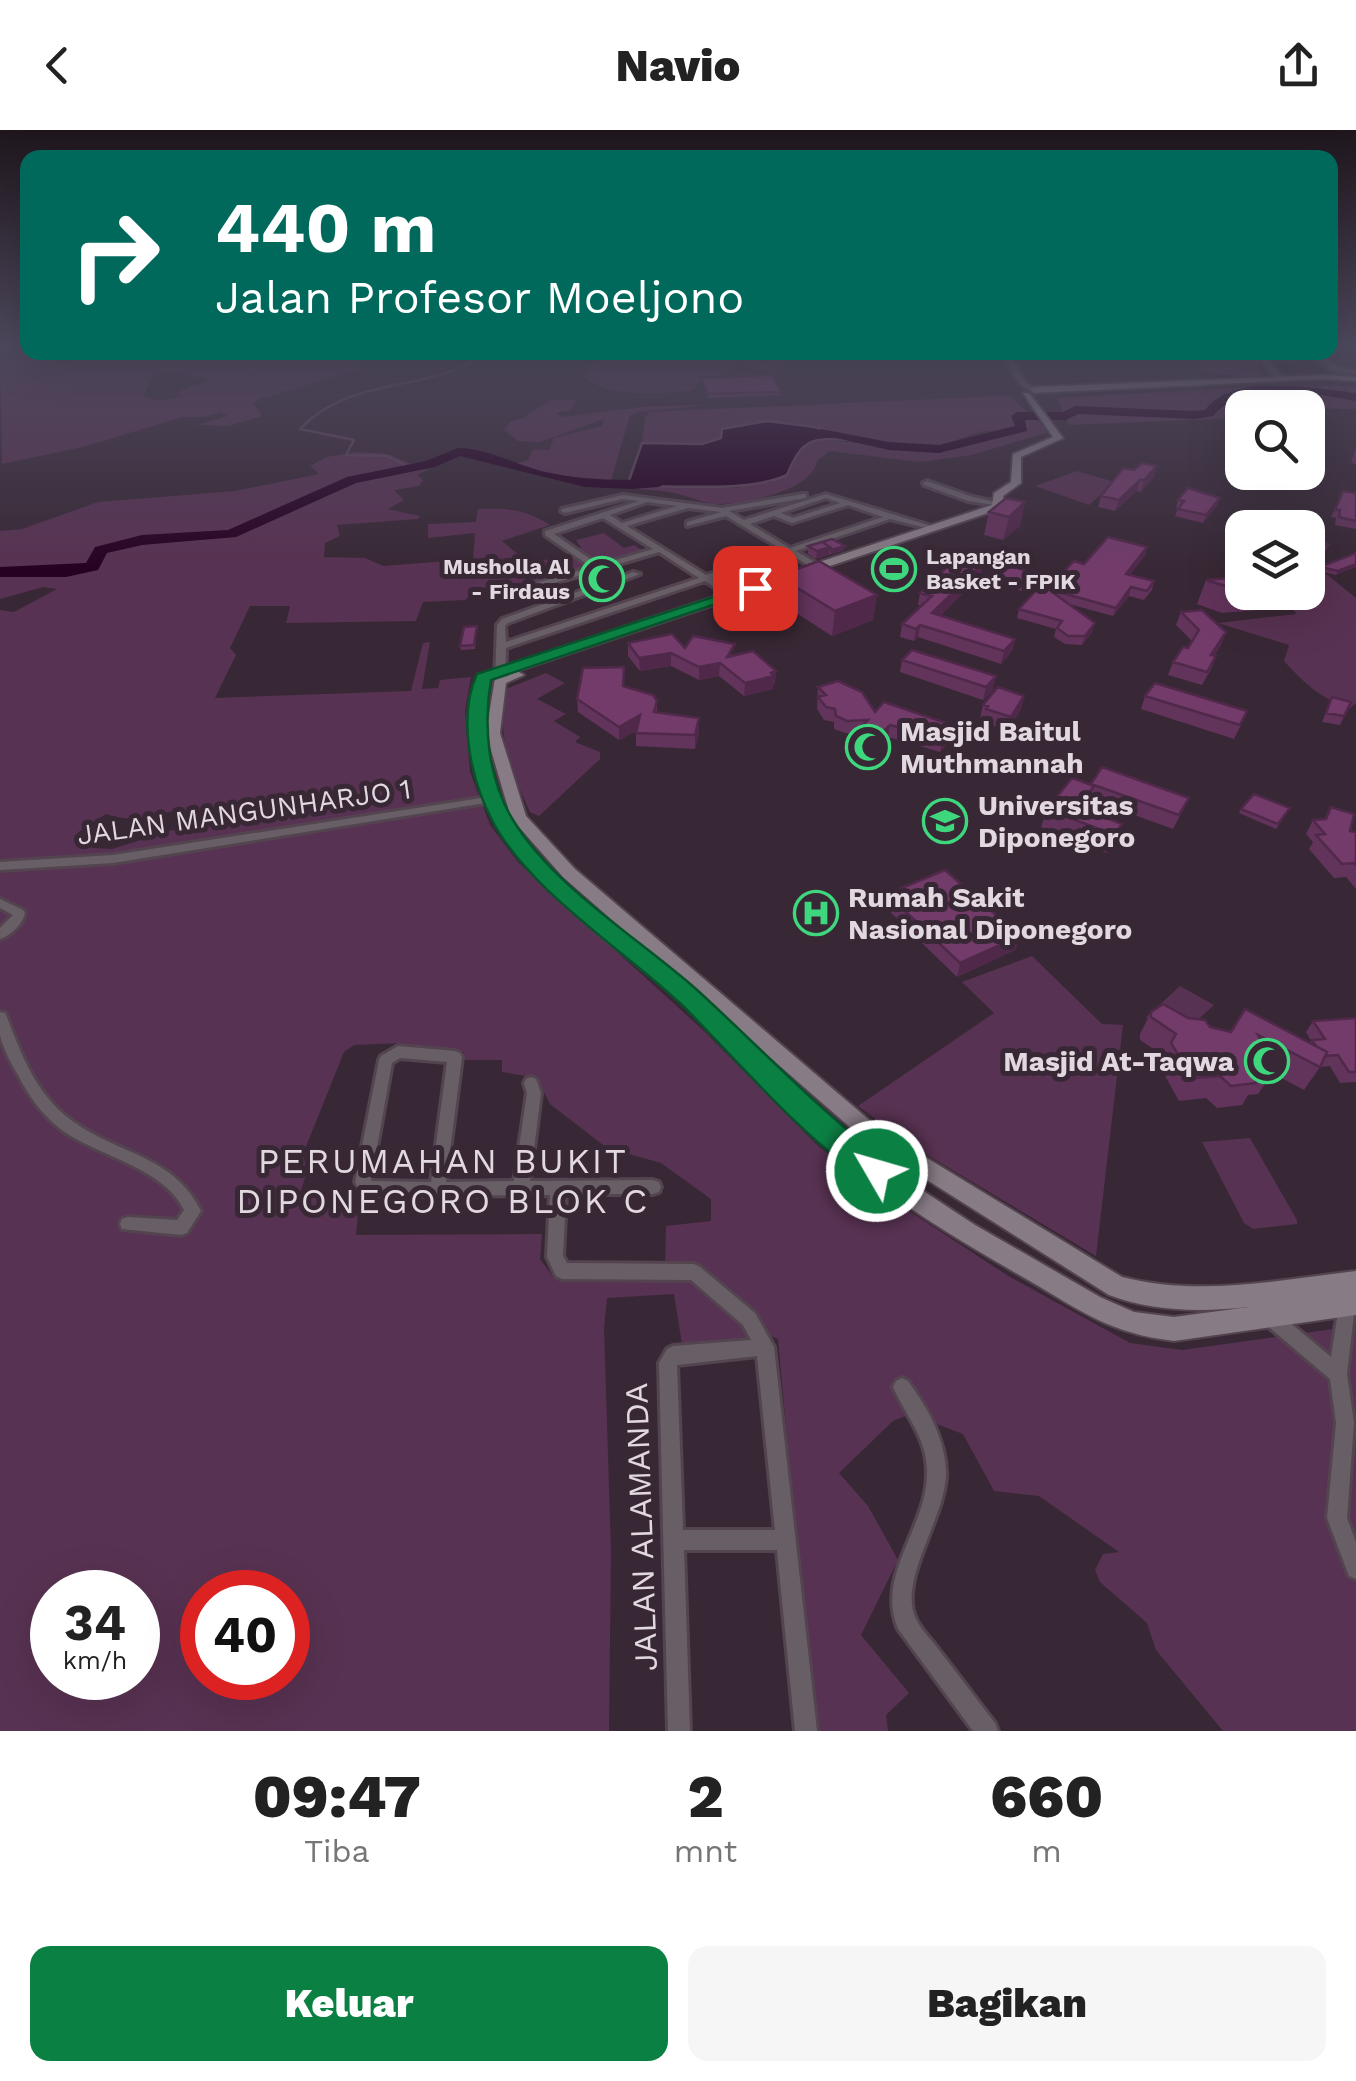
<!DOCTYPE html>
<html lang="id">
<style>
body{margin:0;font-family:"Work Sans",sans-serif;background:#f6f6f6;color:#222;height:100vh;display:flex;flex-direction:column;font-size:38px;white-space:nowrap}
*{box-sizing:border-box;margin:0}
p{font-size:32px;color:#767676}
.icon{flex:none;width:55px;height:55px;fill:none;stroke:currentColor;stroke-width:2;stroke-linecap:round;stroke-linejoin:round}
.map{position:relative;height:1601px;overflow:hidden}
.details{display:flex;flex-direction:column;background:#fff;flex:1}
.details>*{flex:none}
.guide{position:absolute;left:20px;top:20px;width:1318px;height:210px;border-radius:20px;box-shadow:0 10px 40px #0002;background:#00695c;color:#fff;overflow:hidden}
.buttons{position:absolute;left:1225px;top:260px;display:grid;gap:20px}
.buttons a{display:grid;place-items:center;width:100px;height:100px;border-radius:20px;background:#fff;box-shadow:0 10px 40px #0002;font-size:50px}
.speed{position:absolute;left:30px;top:1440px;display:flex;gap:20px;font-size:50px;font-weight:700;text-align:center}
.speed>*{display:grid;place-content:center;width:130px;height:130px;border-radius:50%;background:#fff;box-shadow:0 10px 40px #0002;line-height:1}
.speed small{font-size:25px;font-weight:400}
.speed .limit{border:15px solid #d22;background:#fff;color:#111}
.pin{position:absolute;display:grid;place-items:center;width:85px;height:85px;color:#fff;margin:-42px;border-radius:20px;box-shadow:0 5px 15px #0006}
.me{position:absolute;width:110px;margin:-55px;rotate:308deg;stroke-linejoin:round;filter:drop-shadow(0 0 8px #0008)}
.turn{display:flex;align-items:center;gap:35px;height:210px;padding:0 30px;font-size:45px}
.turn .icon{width:130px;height:130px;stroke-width:2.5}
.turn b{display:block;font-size:70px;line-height:85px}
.eta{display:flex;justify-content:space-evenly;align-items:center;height:170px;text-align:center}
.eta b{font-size:60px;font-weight:800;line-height:70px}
.primary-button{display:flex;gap:20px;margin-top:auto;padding:20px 30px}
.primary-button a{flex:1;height:115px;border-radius:20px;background:#0b8043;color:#fff;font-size:40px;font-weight:800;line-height:115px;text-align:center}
.primary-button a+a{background:#f6f6f6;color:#222}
header{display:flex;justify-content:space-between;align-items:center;height:130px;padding:0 30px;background:#fff;font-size:45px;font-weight:800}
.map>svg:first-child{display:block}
.green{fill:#583252;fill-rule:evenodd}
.water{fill:#260122;stroke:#5e425b;stroke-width:2.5}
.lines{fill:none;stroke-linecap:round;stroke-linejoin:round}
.stream{stroke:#5e425b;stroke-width:2.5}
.river{fill:#260122;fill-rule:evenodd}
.street-casing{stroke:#534450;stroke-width:6}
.secondary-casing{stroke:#534450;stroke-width:4}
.street{fill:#685f66;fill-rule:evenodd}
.secondary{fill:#877b85;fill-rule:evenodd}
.wall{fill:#62335b}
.shaded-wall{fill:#50294a}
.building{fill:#723b6a;stroke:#50294a;stroke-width:2.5}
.route{fill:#0b8043;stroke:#07532c;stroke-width:2.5}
.labels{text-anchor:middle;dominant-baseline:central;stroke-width:10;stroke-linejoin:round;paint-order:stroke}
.far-poi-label{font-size:22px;font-weight:bold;fill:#e2d8e0;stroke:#382835;text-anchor:start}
.poi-label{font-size:28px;font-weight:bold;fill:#e2d8e0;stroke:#382835;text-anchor:start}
.street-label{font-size:28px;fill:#e2d8e0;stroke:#382835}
.near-street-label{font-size:32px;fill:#e2d8e0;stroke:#382835}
.near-neighbourhood-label{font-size:35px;letter-spacing:2.5px;fill:#e2d8e0;stroke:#382835}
</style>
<header><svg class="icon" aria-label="back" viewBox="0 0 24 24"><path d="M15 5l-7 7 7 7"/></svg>Navio<svg class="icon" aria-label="share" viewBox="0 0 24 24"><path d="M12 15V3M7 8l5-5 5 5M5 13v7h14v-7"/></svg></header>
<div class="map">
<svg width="1356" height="1601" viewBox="0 0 1356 1601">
<rect width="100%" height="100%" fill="#382835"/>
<path class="green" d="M0 216H27L28 222 241 223 238 226 247 222 404 223 356 233 360 239 357 241 259 269 254 274 262 286 228 296 197 295 228 286 220 282 205 287H183L83 317 2 334ZM174 242 210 250 177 262 182 267 160 271 143 266 154 245Z
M726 222 738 227 742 223 785 229 773 243 738 234 737 229C729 241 722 250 702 249L691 261C659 264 608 268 583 246L588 239 585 238 606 223Z
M878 223H1002L1004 231 886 230Z
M1202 223 1258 227 1260 248 1201 242Z
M1285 255 1356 256V279L1242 278V286L1235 288 1069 295 1057 268Z
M1000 266 1011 267 1030 285H1013L1019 294C1008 302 994 299 981 302 962 306 941 319 921 318 850 317 797 280 723 299L721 308 702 314 642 313 645 288 650 282Z
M550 270H576L570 280 556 283 562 287 650 276 712 275 637 282 630 286 611 350 561 349 514 334 528 330 533 319 549 320 554 308 602 296 604 289 540 312 518 311 504 300 511 291 523 288Z
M1034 287 1046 299V303L972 325 919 332 830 321 817 331C812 361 747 373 721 374 707 375 694 368 682 365 662 359 639 360 618 357L691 354 738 358 754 351 770 353 789 342 799 318 814 309 943 321 968 311 1023 299 1025 292 1020 288Z
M357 322 388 324 411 334 447 330 417 345 423 350 419 356 394 360 404 370 388 379 420 386 418 389 337 395 340 406 325 413 324 427 365 428 383 436 473 429 475 403 428 408V394L476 392 478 379C507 378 525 379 550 395L502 411 530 434 568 424 590 438 499 463 490 457 477 459 465 470 423 472 416 491 286 493 290 476H250L230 518 236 525 215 568 411 561 423 513 430 512 422 559 438 558 440 550 471 547 465 580 470 642 490 695 518 732 704 901 816 1014 866 1053 1010 1147 1130 1213 1182 1220 1356 1196V1601H1223L1156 1520 1147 1493 1100 1452 1095 1440 1103 1424 1119 1422 1039 1366 994 1361 963 1304 910 1284 893 1291 839 1343 868 1376 898 1430 861 1505 909 1563 886 1585 888 1601H818L803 1484 778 1209 768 1205 746 1214H682L674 1164 607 1168 604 1198 611 1421 609 1601H0V480L14 482 57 459 43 457 0 469V401L22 399 98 372 235 361 319 344 310 336 326 327ZM187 680 179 698 112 719 93 718 77 703 106 684C145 696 150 681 187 680ZM401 913V919L464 922 465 930H502V942L537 948 550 974 607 1018 661 1033 711 1069V1091L666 1096 665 1147 554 1148 540 1129 542 1104 356 1105 359 1076 300 1063 307 1042 303 1024 344 922 354 915ZM52 1462H138V1548H52ZM202 1462H288V1548H202Z
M1077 341 1115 352 1089 375 1035 356Z
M604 403 624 418 634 415 643 421 601 435 576 420 581 418 576 410Z
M1309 430 1356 468V573L1350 578C1321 569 1305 554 1284 531L1289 515 1218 493 1297 484 1277 463 1308 462Z
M546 543 565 553 537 569 566 584 554 591 580 607 575 612 600 622V629L539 686 530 682C509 636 497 610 506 559Z
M1032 826 1102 894 1123 895 1096 1126 907 1013 858 976 994 883 962 852Z
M1180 856 1214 875 1179 907 1146 887Z
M1250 1008 1297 1090V1094L1253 1099 1244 1093 1202 1012Z"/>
<path class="water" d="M767 291 815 297 853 310C813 308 803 306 787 345 749 363 674 355 627 356L642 313 702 314 721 308 722 299Z"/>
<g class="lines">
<path class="stream" d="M408 337 387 326 346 325 354 310 300 299C347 249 418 261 476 231L464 222"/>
<path class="river" d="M1254 256H1299L1356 263V271C1312 264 1246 247 1213 286L1195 289 1078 284 1066 290H1025L1027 301 939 323 889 320 814 303 821 299 889 312 939 315 1015 296 1011 286 1017 282H1063L1075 276 1195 281 1205 280C1219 263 1234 260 1254 256Z
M458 318C486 318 514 334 541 341 580 350 619 351 659 349L666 353 659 357 632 359 585 357 460 326 435 337 356 353 236 407 142 415 107 423 98 440 66 447H0V437L86 433 95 417 142 405 228 400 347 347 426 331Z"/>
<defs>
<path id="street" d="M1338 216H1348L1330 222V218Z
M1002 222H1008L1024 252 1034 259V261C1017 257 1011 238 1002 222Z
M1232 222C1261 222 1265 227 1283 249L1278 250 1260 229Z
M1313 222H1323L1318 224 1336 237 1356 242 1353 244 1332 239 1312 225Z
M927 351 973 367 1010 375 1006 377 968 371 924 355 923 353Z
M803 364H806V368L729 381 744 390 826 364 938 398 934 400 890 389 796 421 826 439V443H820L788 423 712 449 735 463V467H729L705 451 506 518 505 551 500 554 495 551 497 495 502 489 633 442 640 444 508 493 505 496 506 512 699 448 659 422 514 465H508V461L591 437 545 405V401L639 371 623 369 565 383 561 381 562 379 623 365 722 378ZM826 368 840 373 793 388 781 383ZM647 372 677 376 622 393 610 385ZM848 375 883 387 790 418 750 394 774 386 792 393ZM688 378 721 382 687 392V396L726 386 783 420 706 445 627 396ZM603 388 653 419 599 435 554 404Z
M494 666 498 667 499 669 498 671 113 733 0 740V732L113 725Z
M0 769 23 780 25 783C23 794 10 806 0 809V798L13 785 0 778Z
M0 882 5 883 7 887C21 925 37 965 71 990 116 1024 174 1025 201 1081L187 1103 181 1105 122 1099 120 1094 122 1089 128 1087 177 1090 184 1080C164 1038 99 1026 63 1001 44 987 30 968 19 947 12 935 3 919 0 905 0 898 0 889 0 882Z
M398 916 455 921 460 923 462 927 446 1052 514 1051 527 963 524 953 526 949 531 947 536 949 541 963 530 1051 653 1050 659 1052 661 1057 659 1062 653 1064H566L563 1126 567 1133 694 1134 700 1137 755 1183 774 1217 817 1601H795L777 1420H684L690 1601H668L659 1233 667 1219 673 1216 751 1210 743 1195 691 1150 562 1149 556 1146 547 1127 550 1065 367 1066 361 1064 355 1052 379 930 381 926ZM400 928 447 932 431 1052 371 1051 392 933ZM757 1226 775 1400H683L677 1235Z
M1347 1167 1353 1169 1355 1175 1347 1244 1354 1293 1347 1388 1356 1412V1449L1349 1446 1327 1388 1336 1293 1330 1249 1264 1193 1261 1187 1264 1181 1270 1179 1276 1181 1331 1227 1339 1175 1341 1169Z
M902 1248 908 1251C927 1277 945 1308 946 1342 947 1386 897 1450 916 1489 921 1500 932 1510 939 1520 958 1544 976 1569 995 1593L998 1601H973L898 1499C875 1444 928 1397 927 1342 927 1308 906 1286 893 1257L896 1251Z"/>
<path id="secondary" d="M1324 245 1356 247V251L1324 249 1034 263 1030 260 1034 257Z
M1023 263H1029L1063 308 1021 327V353L1003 366 1005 374 1000 379 517 541 524 545 506 553 500 603 526 686 575 739 881 1000 1122 1147C1200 1167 1278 1150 1356 1141V1185L1174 1211C1109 1203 1083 1182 1028 1150 965 1114 901 1076 844 1029 786 980 737 921 680 871 617 815 538 767 495 691 473 652 457 587 478 545L992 375 994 363 1011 352 1013 324 1053 307ZM495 548 486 603 511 688 563 747 692 860C630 809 555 762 511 692 499 673 493 649 488 627 483 602 480 575 489 550ZM695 862 867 1012 1109 1165C1153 1182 1202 1182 1249 1177L1174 1187 1134 1182 1100 1167 975 1095 887 1037 817 979Z"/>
</defs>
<use href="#street" class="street-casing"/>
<use href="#secondary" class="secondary-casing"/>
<use href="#street" class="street"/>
<use href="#secondary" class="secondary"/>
</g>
<path class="wall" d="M701 248 781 262V265L708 268Z
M1356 317V334L1351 333Z
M1157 336 1154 347 1141 362 1137 361 1115 381 1098 377 1101 366 1134 340Z
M1343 361 1356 363V399L1335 395 1336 388 1331 387Z
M1220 368 1217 376 1203 393 1175 386 1178 378 1176 377 1178 370Z
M1025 372 1020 396 1003 410 984 405 989 382Z
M1271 381 1290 385 1287 391 1298 398H1263Z
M1308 403 1328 415 1322 427 1308 428Z
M1242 409V429L1232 422 1237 410Z
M808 416 844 420 816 429 808 424Z
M1147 417 1145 425 1130 445 1154 451 1152 460 1144 470 1129 466 1113 486 1069 474 1092 502 1082 515 1065 514 1054 507 1056 499 1017 488 1019 479 1032 464 990 452 992 444 1023 436 1022 440 1057 449 1084 434Z
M1356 423 1336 445 1319 441 1320 437Z
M981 445 940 486 1015 509 1012 521 1001 534 918 507 914 511 900 507 902 494 922 476 918 475 920 463Z
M778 446 877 465 873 490 832 506 776 470Z
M1242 447V462H1292L1285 478 1222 483 1197 474 1206 450Z
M1181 482 1226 502 1221 515 1214 526H1216L1211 539 1202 555 1168 545 1173 532 1188 518 1192 511 1176 495Z
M477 496 475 519 461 520 460 516Z
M628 513 685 518 735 525 775 554 773 555V559L744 566 719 546 699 550 671 536 640 541 628 526Z
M902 530 993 560 983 570 900 542Z
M625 556 657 571V582L699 588V602L695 619 636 616V601L619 610 578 582 577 569Z
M818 557 875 582 955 596 952 609 940 622 888 607 872 624 854 615 856 603H845L834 599V592L824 590 817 579Z
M1024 566 1021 579 1008 601 982 592 983 589 980 588 983 575Z
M1145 566 1241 595 1234 609 1141 579Z
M1332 567 1351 572 1340 595 1322 592Z
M1090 654 1189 668 1173 699 1090 669 1084 679 1122 694 1115 712 1107 723 1041 697 1047 679Z
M1331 677 1350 701 1356 702V759L1346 747 1334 748 1309 719 1313 712 1306 704 1313 690 1324 689Z
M1290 678 1276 699 1239 683 1241 679Z
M887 764 1020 806 1015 820 957 847 885 777Z
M1151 882 1188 888 1210 897 1231 902 1310 913 1311 911 1306 902 1313 891 1356 888V952L1340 953 1330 936 1320 937 1304 960 1272 943 1258 964 1248 965 1242 975 1217 978 1206 968 1179 971 1159 935 1164 926 1140 910V904Z"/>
<path class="shaded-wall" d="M1157 336 1154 347 1141 362 1144 350Z
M1140 350 1137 361 1115 381 1119 370Z
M1220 368 1217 376 1203 393 1206 385Z
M1025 372 1020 396 1003 410 1009 387Z
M845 416 844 420 831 424V420Z
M830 417 829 425 816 429 817 421Z
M1147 417 1145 425 1124 453 1126 444Z
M983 433 981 445 930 496 932 483Z
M1356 434V437L1336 445 1338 441Z
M1131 457 1129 466 1113 486 1116 478Z
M877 465 873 490 832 506 835 481Z
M1095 493 1092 502 1082 515 1085 506Z
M920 495 918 507 914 511 916 499Z
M1226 502 1221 515 1206 538 1211 525Z
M1015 509 1012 521 1001 534 1004 521Z
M671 523V536L640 541 639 528Z
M720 533 719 546 699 550V537Z
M776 541 775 554 773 555V559L744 566 745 553Z
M996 546 993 560 983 570 986 557Z
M1024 566 1021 579 1008 601 1011 587Z
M640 585 641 599 619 610V597Z
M699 588V602L695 619V605Z
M890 595 888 607 872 624 874 611Z
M955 596 952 609 940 622 943 609Z
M1094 656 1088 674 1076 690 1078 677Z
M1122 694 1115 712 1107 723 1114 705Z
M1020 806 1015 820 957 847 960 833Z"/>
<path class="building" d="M772 245 781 262 708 264 701 248Z
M1142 333 1157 336 1144 350H1140L1119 370 1101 366 1123 338 1134 340Z
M1188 358 1220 368 1206 385 1178 379 1184 371 1178 370Z
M1343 361 1356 363V391L1339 387 1340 380H1335Z
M1006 368 1025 372 1009 387 989 382Z
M1271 381 1290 385 1286 391 1298 398H1277L1266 389Z
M1308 403 1328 415 1308 417Z
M1108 407 1147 417 1126 444 1154 451 1147 461 1131 457 1116 478 1048 459 1095 493 1085 506H1068L1057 498 1062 491 1019 479 1039 457 992 444 1005 431 1023 436 1020 439 1057 449 1074 431 1084 434Z
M832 409 845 416 831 420 830 417 822 412Z
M822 412 830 417 817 421 808 416Z
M1356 423V434L1338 441 1320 437Z
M963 428 983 433 932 483 1015 509 1004 521 920 495 916 499 902 494 932 466 920 463 951 433 956 435Z
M819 431 877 465 835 481 778 446Z
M1242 447V458H1232L1206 450Z
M1202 480 1226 502 1211 525 1216 526 1207 542 1173 532 1183 517 1188 518 1199 500 1181 482Z
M477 496 474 515 460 516 464 497Z
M672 504 685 518 693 506 735 514 727 527 753 521 776 541 771 543 774 546 745 553 720 533 699 537 671 523 639 528 628 513Z
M912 520 996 546 986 557 902 530Z
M624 537 623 556 653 565 657 571 654 582 699 588 695 605 636 603 640 585 619 597 577 569 583 538Z
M838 551 862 562 875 582 884 572 955 596 943 609 890 595 874 611 856 602 868 590 847 591 836 586 835 579 826 577 818 567 826 565 818 557Z
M1155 553 1247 581 1240 595 1145 566Z
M998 557 1024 566 1011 587 986 579 988 576 983 575Z
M1332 567 1351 572 1344 586 1326 583Z
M1102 637 1189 668 1179 685 1091 654Z
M1072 648 1094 656 1078 677 1122 694 1114 705 1047 679Z
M1254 664 1290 678 1278 694 1241 679Z
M1331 677 1354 684 1350 701 1356 702V735L1354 733 1342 734 1316 705 1325 704 1313 690 1326 689Z
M945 740 1020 806 960 833 887 764Z
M1163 874 1188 888 1205 890 1210 897 1231 902 1245 879 1327 922 1320 937 1258 905 1270 927H1264L1272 942 1255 943 1256 953 1231 956 1220 946 1192 948 1171 913 1176 904 1151 887V882Z
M1356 888V942H1349L1338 925 1325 926 1327 922 1316 916 1312 910 1325 909 1313 891Z"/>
<linearGradient id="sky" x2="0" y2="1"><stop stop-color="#1f161d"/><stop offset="0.49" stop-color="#4d485c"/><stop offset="1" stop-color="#4d485c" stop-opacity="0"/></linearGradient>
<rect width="1356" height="440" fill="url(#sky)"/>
<path class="route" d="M750 455 763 458 491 550C483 596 488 649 513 690 553 756 638 808 696 859 760 917 818 980 887 1032L891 1041 887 1050 877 1053C825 1034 726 918 682 875 625 821 527 759 492 690 471 650 457 587 477 544Z"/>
<defs>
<symbol id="stadium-ring" viewBox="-11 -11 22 22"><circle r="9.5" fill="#382835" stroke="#3ed77d" stroke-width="1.5"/><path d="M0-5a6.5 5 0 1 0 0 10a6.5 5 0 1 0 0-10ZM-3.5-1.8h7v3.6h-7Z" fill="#3ed77d"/></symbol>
<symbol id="mosque-ring" viewBox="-11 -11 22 22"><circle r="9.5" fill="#382835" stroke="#3ed77d" stroke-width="1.5"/><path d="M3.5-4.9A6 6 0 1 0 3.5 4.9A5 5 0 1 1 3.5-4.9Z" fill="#3ed77d"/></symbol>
<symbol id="university-ring" viewBox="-11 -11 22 22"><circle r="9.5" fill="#382835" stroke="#3ed77d" stroke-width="1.5"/><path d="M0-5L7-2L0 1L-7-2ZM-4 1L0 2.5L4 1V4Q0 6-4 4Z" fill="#3ed77d"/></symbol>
<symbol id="hospital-ring" viewBox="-11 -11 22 22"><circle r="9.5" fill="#382835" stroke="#3ed77d" stroke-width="1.5"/><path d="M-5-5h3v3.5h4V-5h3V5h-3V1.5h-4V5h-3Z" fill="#3ed77d"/></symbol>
</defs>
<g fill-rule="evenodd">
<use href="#stadium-ring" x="869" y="414" width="50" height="50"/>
<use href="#mosque-ring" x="577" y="424" width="50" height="50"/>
<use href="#mosque-ring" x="843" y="592" width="50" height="50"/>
<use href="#university-ring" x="920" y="666" width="50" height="50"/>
<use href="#hospital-ring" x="791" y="758" width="50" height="50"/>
<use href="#mosque-ring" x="1242" y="906" width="50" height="50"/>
</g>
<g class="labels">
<g class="far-poi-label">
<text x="926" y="426">Lapangan<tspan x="926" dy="25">Basket - FPIK</tspan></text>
<text x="570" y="436" text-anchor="end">Musholla Al<tspan x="570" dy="25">- Firdaus</tspan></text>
</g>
<g class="poi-label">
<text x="900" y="601">Masjid Baitul<tspan x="900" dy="32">Muthmannah</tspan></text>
<text x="978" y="675">Universitas<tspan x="978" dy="32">Diponegoro</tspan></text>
<text x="848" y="767">Rumah Sakit<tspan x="848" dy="32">Nasional Diponegoro</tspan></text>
<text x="1234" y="931" text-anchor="end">Masjid At-Taqwa</text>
</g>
<g class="street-label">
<text transform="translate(244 682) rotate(-8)">JALAN MANGUNHARJO 1</text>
</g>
<g class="near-street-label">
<text transform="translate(641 1397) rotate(-92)">JALAN ALAMANDA</text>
</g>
<g class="near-neighbourhood-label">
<text x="443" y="1031">PERUMAHAN BUKIT<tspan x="443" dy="40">DIPONEGORO BLOK C</tspan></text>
</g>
</g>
</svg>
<div class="buttons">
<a><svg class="icon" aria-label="search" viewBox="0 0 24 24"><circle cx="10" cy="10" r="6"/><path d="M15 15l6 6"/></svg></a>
<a><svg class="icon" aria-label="layers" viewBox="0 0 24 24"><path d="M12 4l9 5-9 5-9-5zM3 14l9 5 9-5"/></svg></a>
</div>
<div class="speed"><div>34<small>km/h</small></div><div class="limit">40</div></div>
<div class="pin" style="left:755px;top:458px;background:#d93025"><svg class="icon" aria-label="arrive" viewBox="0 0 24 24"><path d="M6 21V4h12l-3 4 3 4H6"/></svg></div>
<svg class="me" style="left:877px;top:1041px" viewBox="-20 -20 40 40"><circle r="17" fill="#0b8043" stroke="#fff" stroke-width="3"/><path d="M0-11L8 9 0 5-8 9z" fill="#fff"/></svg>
<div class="guide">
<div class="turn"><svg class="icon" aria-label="right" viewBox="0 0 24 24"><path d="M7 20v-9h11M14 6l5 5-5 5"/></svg><div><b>440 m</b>Jalan Profesor Moeljono</div></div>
</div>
</div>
<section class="details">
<div class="eta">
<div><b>09:47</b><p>Tiba</p></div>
<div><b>2</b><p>mnt</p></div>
<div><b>660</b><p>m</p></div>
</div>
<div class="primary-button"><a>Keluar</a><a>Bagikan</a></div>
</section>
